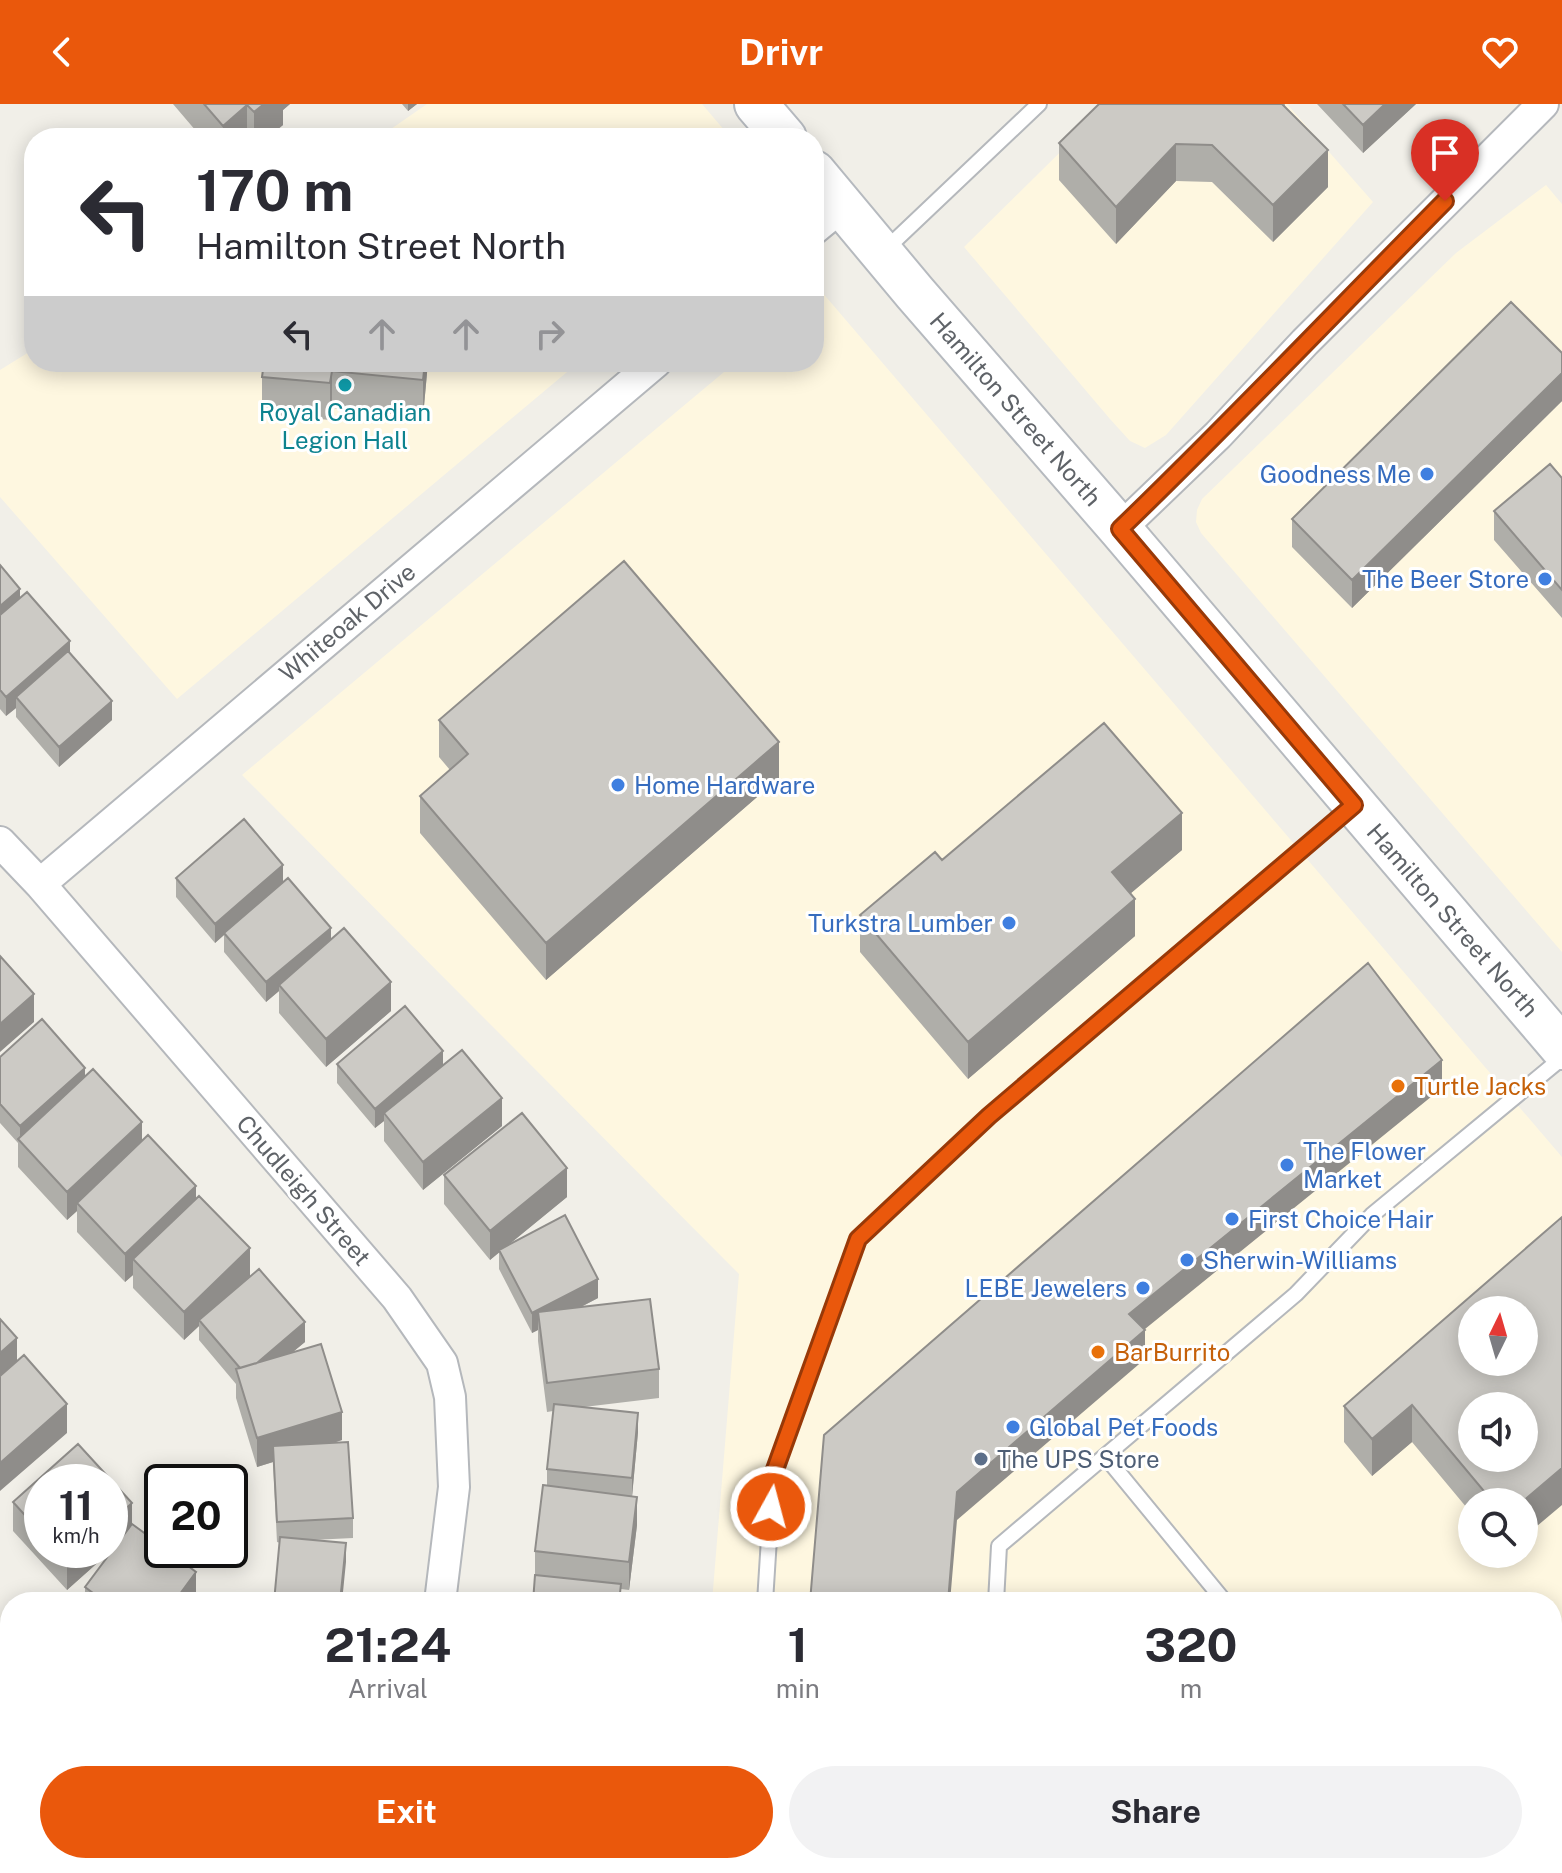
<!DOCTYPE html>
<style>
body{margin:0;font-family:"Public Sans",sans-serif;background:#f2f2f3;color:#2b2b33;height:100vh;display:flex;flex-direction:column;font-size:30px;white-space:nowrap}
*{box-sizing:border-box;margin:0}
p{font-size:26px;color:#7c7c81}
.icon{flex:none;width:44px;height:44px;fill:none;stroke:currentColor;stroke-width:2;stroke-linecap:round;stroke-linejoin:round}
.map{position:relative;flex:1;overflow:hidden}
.sheet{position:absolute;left:0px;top:1488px;width:1562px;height:282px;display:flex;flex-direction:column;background:#fff;border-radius:32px 32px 0 0;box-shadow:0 4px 20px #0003}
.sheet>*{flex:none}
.top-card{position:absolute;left:24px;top:24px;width:800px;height:244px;border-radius:32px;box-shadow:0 4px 20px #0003;background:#fff;color:#2b2b33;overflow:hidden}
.needle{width:52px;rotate:5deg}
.fabs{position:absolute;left:1458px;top:1192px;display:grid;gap:16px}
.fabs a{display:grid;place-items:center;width:80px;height:80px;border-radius:50%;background:#fff;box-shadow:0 4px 20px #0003;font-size:40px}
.speed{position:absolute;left:24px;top:1360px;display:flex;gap:16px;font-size:40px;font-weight:700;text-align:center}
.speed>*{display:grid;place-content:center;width:104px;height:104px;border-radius:50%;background:#fff;box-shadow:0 4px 20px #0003;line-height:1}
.speed small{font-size:20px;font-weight:400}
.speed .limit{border:4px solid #111;border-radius:12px;background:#fff;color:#111}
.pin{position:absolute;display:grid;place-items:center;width:68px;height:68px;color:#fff;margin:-82px -34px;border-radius:50% 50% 50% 0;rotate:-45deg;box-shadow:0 0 8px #0007}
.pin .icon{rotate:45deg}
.me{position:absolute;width:88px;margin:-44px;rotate:7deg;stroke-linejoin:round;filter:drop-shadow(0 0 6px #0008)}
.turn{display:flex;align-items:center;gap:28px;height:168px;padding:0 40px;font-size:36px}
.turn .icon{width:104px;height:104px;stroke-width:2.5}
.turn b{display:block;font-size:56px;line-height:68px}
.lanes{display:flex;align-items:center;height:76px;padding:0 40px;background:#0003;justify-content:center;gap:40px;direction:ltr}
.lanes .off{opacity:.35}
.eta{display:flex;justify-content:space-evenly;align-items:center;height:136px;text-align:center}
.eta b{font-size:48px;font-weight:700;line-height:56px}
.cta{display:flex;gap:16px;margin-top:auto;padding:16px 40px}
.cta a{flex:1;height:92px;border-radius:48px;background:#ea580c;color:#fff;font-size:32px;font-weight:700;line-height:92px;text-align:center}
.cta a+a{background:#f2f2f3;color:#2b2b33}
header{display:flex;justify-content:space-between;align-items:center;height:104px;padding:0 40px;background:#ea580c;color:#fff;font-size:36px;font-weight:700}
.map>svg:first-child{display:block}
.commercial{fill:#fef7e0;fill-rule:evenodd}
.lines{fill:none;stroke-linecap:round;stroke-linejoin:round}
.lane-casing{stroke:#b5b8bc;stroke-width:18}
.street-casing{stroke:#b5b8bc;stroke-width:34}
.secondary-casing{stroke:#b6babf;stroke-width:46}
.lane{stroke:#fff;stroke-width:14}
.street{stroke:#fff;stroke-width:30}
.secondary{stroke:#fff;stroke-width:42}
.wall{fill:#afaea9;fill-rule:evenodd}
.shaded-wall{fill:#8f8d8a}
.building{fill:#cccac5;stroke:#8f8d8a;stroke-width:2;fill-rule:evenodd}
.route-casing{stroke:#983908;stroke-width:20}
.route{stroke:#ea580c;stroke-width:14}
.culture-dot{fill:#0f9aa8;stroke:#fff;stroke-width:3}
.shop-dot{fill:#3f7fe0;stroke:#fff;stroke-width:3}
.food-dot{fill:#e8710a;stroke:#fff;stroke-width:3}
.service-dot{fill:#5c6f8a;stroke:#fff;stroke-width:3}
.labels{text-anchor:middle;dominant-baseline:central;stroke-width:6;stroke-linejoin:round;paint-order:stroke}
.street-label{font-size:24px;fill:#5f6368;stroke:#fff}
.culture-label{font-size:24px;fill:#0d838f;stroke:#fff}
.shop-label{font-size:24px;fill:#366cbe;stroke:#fff;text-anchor:start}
.food-label{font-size:24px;fill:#c56008;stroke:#fff;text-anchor:start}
.service-label{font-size:24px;fill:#4e5e75;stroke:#fff;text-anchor:start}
</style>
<header><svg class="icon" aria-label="back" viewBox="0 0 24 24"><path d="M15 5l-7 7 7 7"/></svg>Drivr<svg class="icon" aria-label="heart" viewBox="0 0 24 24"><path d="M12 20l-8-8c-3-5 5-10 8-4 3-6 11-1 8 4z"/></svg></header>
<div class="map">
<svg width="1562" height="1769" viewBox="0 0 1562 1769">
<rect width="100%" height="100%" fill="#f1efe8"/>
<path class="commercial" d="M427 0H702L731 34H378Z
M1109 0H1287L1373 98 1166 331 1145 344 1130 337 1110 315 964 143Z
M1546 81 1562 100V848L1201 429 1196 418 1197 406 1202 395 1456 149Z
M821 187 1562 1053V1769H689L690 1760H1552V1498H712L739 1170 242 671 736 258H814V193ZM1472 1206H1524V1258H1472ZM1472 1302H1524V1354H1472ZM1472 1398H1524V1450H1472Z
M34 245V258H579L177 595 0 393V266Z"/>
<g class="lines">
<defs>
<path id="lane" d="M885 146 1039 0
M1105 1352 1225 1498
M765 1498 773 1371 858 1135 989 1012 1353 702
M996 1498 999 1442 1296 1190 1372 1111 1562 954
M1441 1760 1448 1769
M748 1769V1760
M986 1769V1760"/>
<path id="street" d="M814 125 842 102
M1120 425 1218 331 1305 238 1543 0
M0 738 40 780 397 1194 442 1259 450 1293 454 1383 440 1498
M40 780 656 258
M0 1541 10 1552
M410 1769V1760"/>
<path id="secondary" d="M756 0 785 34
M814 68 915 189 1120 425 1562 944"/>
</defs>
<use href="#lane" class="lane-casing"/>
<use href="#street" class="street-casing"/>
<use href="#secondary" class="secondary-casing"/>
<use href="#lane" class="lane"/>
<use href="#street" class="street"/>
<use href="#secondary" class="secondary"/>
</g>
<path class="wall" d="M173 0H290L283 6V21L267 34H202Z
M402 0H417L408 7Z
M1285 0V3L1328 83 1273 138 1212 78 1176 77 1116 140 1059 76V39Z
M1317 0H1416L1363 49Z
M1562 249V297L1352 504 1292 443V415Z
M264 258H428L423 313 332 304 330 316 262 310V273Z
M1562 374V514L1494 436V407Z
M0 461 20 493 70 549 112 616 59 663 16 613V604L6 612 0 605Z
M439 616 779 674 546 876 420 729V692L450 666 439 653Z
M1182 746 1130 790 1135 832 968 975 860 848V811L942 756Z
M176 774 283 778 391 907 326 963 279 909V887L266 898 224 848V831L215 839 176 793Z
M0 953 85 972 142 1037 196 1094 250 1173 305 1238 292 1248 342 1336 333 1339 353 1414V1434L312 1436 346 1458 277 1438 273 1358 257 1363 236 1294V1280L199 1236V1222L184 1236 133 1184V1171L125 1178 77 1128V1107L67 1116 18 1063V1039L0 1019Z
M337 960 443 961 502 1022 423 1086 384 1037V1017L375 1024 337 979Z
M444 1071 567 1093 507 1142 598 1194 581 1203 659 1265V1294L584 1303 638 1328 632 1392 637 1421 629 1486 621 1485V1498L535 1475V1447L547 1381V1365L553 1307 547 1308 538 1237V1226L532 1229 499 1165V1148L490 1156 444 1100Z
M1562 1113 1524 1398H1472V1410L1412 1338 1372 1372 1344 1338V1302Z
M78 1340 132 1399V1420L162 1442V1446H167L196 1468V1496L195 1498H85V1483L113 1445 67 1486 13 1427V1398ZM42 1378H110V1446H42Z"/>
<path class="shaded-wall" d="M264 0H290L283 6V21L267 34H254V8Z
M408 0H417L408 7Z
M1385 0H1416L1363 49V21Z
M247 1V34H223V22Z
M1176 40V77L1116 140V103Z
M1328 46V83L1273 138V101Z
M425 258H428L423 313V276Z
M332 267V304L330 316V279Z
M1562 269V297L1352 504V476Z
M20 485V504L0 522V502Z
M70 537V556L16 593V604L6 612V593Z
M112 597V616L59 663V643Z
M779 638V674L546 876V839Z
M1182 709V746L1112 805V768Z
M283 761V781L224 829V831L215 839V820Z
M1135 795V832L968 975V938Z
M331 824V843L279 881V887L266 898V878Z
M391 878V907L326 963V935Z
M34 890V918L0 948V920Z
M443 947V967L384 1009V1017L375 1024V1005Z
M1442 956V984L1129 1238V1210Z
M85 964V984L20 1037V1022Z
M502 994V1022L423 1086V1058Z
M142 1018V1046L77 1099V1107L67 1116V1088Z
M567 1064V1093L490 1156V1127Z
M196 1082V1111L133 1155V1171L125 1178V1150Z
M250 1144V1173L199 1216V1222L184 1236V1208Z
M598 1175V1194L540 1224 538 1208V1226L532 1229V1209Z
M305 1218V1238L244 1289V1270Z
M1145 1226V1255L957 1416 950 1498H948L957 1388Z
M17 1234V1263L0 1278V1249Z
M67 1300V1329L0 1387V1359Z
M1412 1301V1338L1372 1372V1335Z
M342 1308V1336L274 1358 273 1342V1358L257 1363V1334Z
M638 1309V1328L632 1393V1374Z
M1562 1364V1401L1524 1433V1398H1522Z
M637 1393V1421L629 1486V1458Z
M132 1399V1428L67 1486V1458L80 1446H110V1419Z
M346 1439V1458L342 1498H340Z
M196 1468V1496L195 1498H174Z
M26 1760H47L41 1769H20Z
M611 1760H615L614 1769H610Z"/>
<path class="building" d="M204 0H264L254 8 247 1 223 22Z
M1099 0H1282L1328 46 1273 101 1212 41 1176 40 1116 103 1059 39Z
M1343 0H1385L1363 21Z
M1511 198 1562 249V269L1352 476 1292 415Z
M264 258H425L423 276 332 267 330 279 262 273Z
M1550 360 1562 374V486L1494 407Z
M624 457 779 638 546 839 420 692 468 650 439 616Z
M0 461 20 485 0 502Z
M27 488 70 537 6 593 0 586V511Z
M68 547 112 597 59 643 16 593Z
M1104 619 1182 709 1112 768 1135 795 968 938 860 811 935 748 942 756Z
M244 715 283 761 215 820 176 774Z
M288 774 331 824 266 878 224 829Z
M344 824 391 878 326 935 279 881Z
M0 852 34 890 0 920Z
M1368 859 1442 956 1129 1210 1145 1226 957 1388 948 1498H810L824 1331Z
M405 902 443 947 375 1005 337 960Z
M42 915 85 964 20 1022 0 1000V953Z
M462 946 502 994 423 1058 384 1009Z
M93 965 142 1018 67 1088 18 1035Z
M522 1009 567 1064 490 1127 444 1071Z
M148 1031 196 1082 125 1150 77 1099Z
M199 1092 250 1144 184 1208 133 1155Z
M565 1111 598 1175 532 1209 499 1146Z
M1562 1113V1364L1522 1398H1493L1412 1301 1372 1335 1344 1302ZM1472 1206H1524V1258H1472ZM1472 1302H1524V1354H1472Z
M259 1165 305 1218 257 1259 240 1264 199 1216Z
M650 1195 659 1265 547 1279 538 1208Z
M0 1215 17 1234 0 1249Z
M321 1240 342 1308 257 1334 236 1265Z
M24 1251 67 1300 0 1359V1272Z
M554 1300 638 1309 632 1374 547 1365Z
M348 1338 353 1414 277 1418 273 1342Z
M78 1340 132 1399 110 1419V1378H42V1430L13 1398Z
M543 1381 637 1393 629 1458 535 1447Z
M132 1420 162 1442V1446H167L196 1468 174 1498H105L85 1483Z
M280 1433 346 1439 340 1498H274Z
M56 1446H80L67 1458Z
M535 1471 621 1480 619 1498H533Z
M0 1681 10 1688V1760H26L20 1769H0Z
M69 1760H158L156 1769H66Z
M222 1760H268L315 1764V1769H221Z
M508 1760H611L610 1769H506Z
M788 1760H928L927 1769H787Z"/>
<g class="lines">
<defs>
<path id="route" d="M771 1403 773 1371 858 1135 989 1012 1354 701 1120 425C1231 318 1337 206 1445 97"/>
</defs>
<use href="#route" class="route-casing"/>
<use href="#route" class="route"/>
</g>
<circle class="culture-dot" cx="345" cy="281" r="8"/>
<g class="shop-dot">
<circle cx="1427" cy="370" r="8"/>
<circle cx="1545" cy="475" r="8"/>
<circle cx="618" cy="681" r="8"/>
<circle cx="1009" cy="819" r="8"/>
<circle cx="1287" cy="1061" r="8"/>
<circle cx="1232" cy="1115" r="8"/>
<circle cx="1187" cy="1156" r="8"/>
<circle cx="1143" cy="1184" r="8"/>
<circle cx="1013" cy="1323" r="8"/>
</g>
<g class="food-dot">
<circle cx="1398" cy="982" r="8"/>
<circle cx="1098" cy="1248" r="8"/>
</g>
<circle class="service-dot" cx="981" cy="1355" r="8"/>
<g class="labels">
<g class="street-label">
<text transform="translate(1016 305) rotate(49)">Hamilton Street North</text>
<text transform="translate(347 518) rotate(-40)">Whiteoak Drive</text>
<text transform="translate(1453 816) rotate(49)">Hamilton Street North</text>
<text transform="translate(304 1086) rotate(49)">Chudleigh Street</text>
</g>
<g class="culture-label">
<text x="345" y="308">Royal Canadian<tspan x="345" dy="28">Legion Hall</tspan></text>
</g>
<g class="shop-label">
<text x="1411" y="370" text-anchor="end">Goodness Me</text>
<text x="1529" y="475" text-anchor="end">The Beer Store</text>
<text x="634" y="681">Home Hardware</text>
<text x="993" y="819" text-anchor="end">Turkstra Lumber</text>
<text x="1303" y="1047">The Flower<tspan x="1303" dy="28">Market</tspan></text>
<text x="1248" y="1115">First Choice Hair</text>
<text x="1203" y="1156">Sherwin-Williams</text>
<text x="1127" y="1184" text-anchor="end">LEBE Jewelers</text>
<text x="1029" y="1323">Global Pet Foods</text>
</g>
<g class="food-label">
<text x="1414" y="982">Turtle Jacks</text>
<text x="1114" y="1248">BarBurrito</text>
</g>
<g class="service-label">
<text x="997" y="1355">The UPS Store</text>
</g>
</g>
</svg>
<div class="fabs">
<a><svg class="needle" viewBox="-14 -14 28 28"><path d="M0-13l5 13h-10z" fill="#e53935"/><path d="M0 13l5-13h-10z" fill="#7c7c81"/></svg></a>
<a><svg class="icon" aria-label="sound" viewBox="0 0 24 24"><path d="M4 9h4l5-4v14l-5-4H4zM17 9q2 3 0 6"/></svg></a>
<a><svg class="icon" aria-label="search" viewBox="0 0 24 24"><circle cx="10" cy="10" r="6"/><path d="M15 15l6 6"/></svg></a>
</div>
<div class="speed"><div>11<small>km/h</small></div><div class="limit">20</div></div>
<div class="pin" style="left:1445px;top:97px;background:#d93025"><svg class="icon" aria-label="arrive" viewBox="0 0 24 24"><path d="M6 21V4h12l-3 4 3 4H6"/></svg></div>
<svg class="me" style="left:771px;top:1403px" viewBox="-20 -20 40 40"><circle r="17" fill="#ea580c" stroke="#fff" stroke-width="3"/><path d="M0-11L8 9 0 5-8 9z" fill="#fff"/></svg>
<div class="top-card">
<div class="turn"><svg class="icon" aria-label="left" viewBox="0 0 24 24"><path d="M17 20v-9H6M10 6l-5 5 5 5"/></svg><div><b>170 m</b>Hamilton Street North</div></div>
<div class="lanes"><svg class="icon" aria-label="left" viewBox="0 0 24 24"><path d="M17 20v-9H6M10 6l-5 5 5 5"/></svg><svg class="icon off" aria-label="ahead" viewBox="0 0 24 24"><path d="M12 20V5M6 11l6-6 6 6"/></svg><svg class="icon off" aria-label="ahead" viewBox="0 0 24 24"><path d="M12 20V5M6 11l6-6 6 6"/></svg><svg class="icon off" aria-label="right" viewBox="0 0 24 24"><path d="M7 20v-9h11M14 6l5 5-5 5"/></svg></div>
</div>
<section class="sheet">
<div class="eta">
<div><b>21:24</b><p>Arrival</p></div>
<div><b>1</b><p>min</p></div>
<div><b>320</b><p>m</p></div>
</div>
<div class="cta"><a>Exit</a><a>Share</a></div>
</section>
</div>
